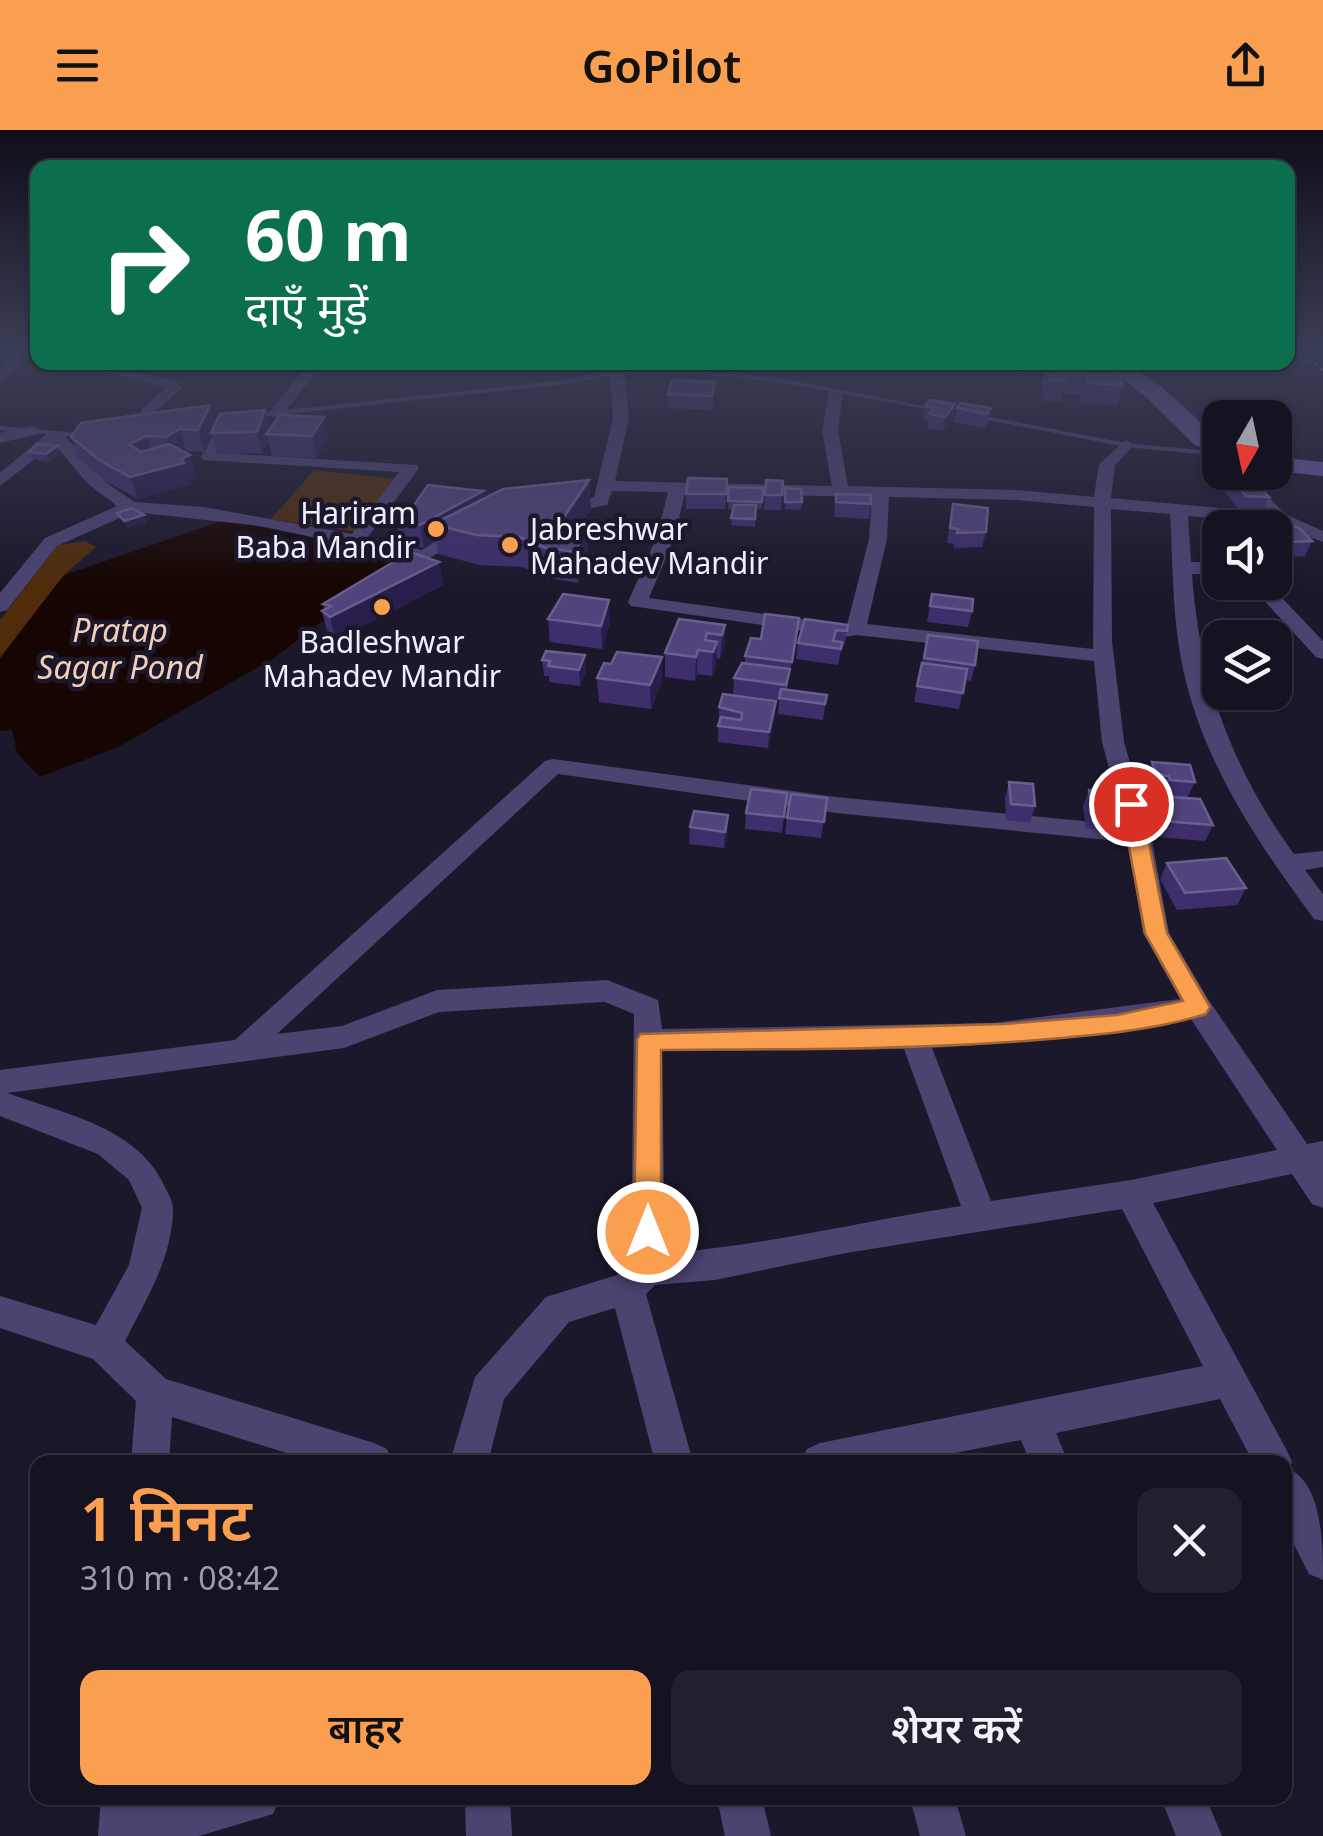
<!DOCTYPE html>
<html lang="hi">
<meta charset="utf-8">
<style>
body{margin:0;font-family:"Noto Sans","Noto Sans Devanagari",sans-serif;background:#22202e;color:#f1f3f6;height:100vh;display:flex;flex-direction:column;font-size:38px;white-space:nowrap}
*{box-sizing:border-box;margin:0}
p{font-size:32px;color:#9d9ea5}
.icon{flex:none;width:55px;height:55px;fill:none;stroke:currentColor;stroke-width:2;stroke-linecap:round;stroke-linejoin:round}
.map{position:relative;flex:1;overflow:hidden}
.sheet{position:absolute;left:30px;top:1325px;width:1262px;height:350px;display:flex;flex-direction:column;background:#151221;border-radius:20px;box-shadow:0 2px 8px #0004,0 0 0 2px #34323f}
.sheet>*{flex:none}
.hud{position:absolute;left:30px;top:30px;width:1265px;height:210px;border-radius:20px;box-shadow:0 2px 8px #0004,0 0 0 2px #34323f;background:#0b6e4f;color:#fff;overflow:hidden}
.needle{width:65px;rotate:189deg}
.tools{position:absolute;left:1202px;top:270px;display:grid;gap:20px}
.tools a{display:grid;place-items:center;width:90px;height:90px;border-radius:20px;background:#151221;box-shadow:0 2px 8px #0004,0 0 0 2px #34323f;font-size:50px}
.pin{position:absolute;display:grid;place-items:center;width:85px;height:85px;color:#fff;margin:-42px;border:5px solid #fff;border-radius:50%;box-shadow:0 2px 10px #0007}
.me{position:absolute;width:110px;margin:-55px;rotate:0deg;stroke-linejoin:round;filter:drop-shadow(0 0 8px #0008)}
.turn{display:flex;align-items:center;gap:35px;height:210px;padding:0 50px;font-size:45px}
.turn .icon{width:130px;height:130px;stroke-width:2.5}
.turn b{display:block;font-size:70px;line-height:85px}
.round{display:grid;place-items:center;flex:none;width:105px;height:105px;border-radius:20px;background:#22202e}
.headline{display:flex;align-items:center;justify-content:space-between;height:170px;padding:0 50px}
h1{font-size:60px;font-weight:600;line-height:75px;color:#fa9f4f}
.cta{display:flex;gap:20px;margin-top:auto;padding:20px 50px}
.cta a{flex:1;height:115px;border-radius:20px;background:#fa9f4f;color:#111;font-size:40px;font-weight:600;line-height:115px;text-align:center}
.cta a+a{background:#22202e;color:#f1f3f6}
header{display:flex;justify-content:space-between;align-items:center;height:130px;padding:0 50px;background:#fa9f4f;color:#111;font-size:45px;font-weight:600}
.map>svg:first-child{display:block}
.green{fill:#502c0b}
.water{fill:#160500}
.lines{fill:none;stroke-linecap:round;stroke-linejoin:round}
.service{fill:#4c4371;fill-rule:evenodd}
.minor{fill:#4c4371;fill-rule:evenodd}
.secondary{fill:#6758a2;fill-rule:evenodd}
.rail{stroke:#b5b3c3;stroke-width:4;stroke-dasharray:2.5 6;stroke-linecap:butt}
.wall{fill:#3e2e6b}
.shaded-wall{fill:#291d4b}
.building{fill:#51437b;stroke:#6a5e8f;stroke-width:2.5}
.route{fill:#fa9f4f;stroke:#a26733;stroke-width:2.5}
.poi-dot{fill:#fa9f4f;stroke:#1c182c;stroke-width:4}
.labels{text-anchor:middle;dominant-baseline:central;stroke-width:9;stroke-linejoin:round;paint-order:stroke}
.far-poi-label{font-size:30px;fill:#efeefc;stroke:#1c182c;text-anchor:end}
.far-water-label{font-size:32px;font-style:italic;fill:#f3cfb3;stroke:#1c182c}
</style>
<header><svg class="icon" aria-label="menu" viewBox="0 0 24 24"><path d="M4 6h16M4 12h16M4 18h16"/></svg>GoPilot<svg class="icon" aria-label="share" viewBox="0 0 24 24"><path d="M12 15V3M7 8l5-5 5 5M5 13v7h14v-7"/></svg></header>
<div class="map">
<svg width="1323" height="1706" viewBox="0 0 1323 1706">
<rect width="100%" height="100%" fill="#1c182c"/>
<path class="green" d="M314 340 398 349 357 402 271 389Z
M85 411 96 417 64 445 0 528V490L58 415Z"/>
<path class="water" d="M225 390 409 426 274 528 118 617 40 647 17 623 12 600 0 601V528L64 445Z"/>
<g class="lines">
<path class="service" d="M653 239 695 240 778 248 945 280 941 282C818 260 691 227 567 254L249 288 245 286 249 284 567 250 606 241Z
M969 283 1126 313 1220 322V326L1126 317 972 287 968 285Z
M0 296 89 304 93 306 89 308 0 300Z"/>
<path class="minor" d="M9 220H23L17 237 0 253V240Z
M63 232H92L174 250 182 258 153 284 143 304 137 306 129 301 142 279 167 257Z
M309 232H324L281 287H271V281Z
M617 238 624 242 629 288 615 351 832 356 822 301 829 262 836 258 843 262 838 301 848 356 1017 360 1094 367 1099 334 1126 310 1134 315 1115 335 1111 368 1264 382 1224 342H1242L1287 385 1323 401V412L1278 394 1188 386 1191 432H1220V444H1192C1199 549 1232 639 1294 724L1323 721V737L1305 740 1323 764V791L1314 789C1255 709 1197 624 1180 523 1172 477 1173 430 1170 384L1111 379 1112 511 1124 612 1151 705 1169 803 1208 869 1307 1014 1323 1011V1078L1312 1074 1292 1044 1153 1073 1286 1319 1292 1332 1289 1339C1323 1354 1323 1417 1323 1450L1309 1444 1285 1397V1332H1253L1220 1269 1056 1303 1068 1332H1030L1021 1310 910 1332H801L807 1319 820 1313 1203 1236 1122 1079 846 1123 715 1150 655 1155 646 1164 693 1332H655L615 1178 569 1192 504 1269 488 1332H450L475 1247 546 1167 617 1145 631 1133 634 884 605 872 439 882 344 918 7 963C62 983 136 997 163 1053 167 1062 174 1072 173 1081 172 1128 146 1170 125 1211L166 1249 374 1313 387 1319 393 1332H315L172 1287 169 1332H131L136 1271 93 1229 0 1198V1166L96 1195 129 1135 142 1078 129 1050 98 1024 0 986V940L235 910 545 631 553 629 836 667 1124 695 1102 612 1094 531 856 505 844 507 631 476 628 472 657 406 668 362 612 361 607 375 553 385 544 380 594 367 613 288 610 242ZM685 363 872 367 869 409 847 495 649 468 675 406ZM889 367 1017 370 1094 377 1093 519 867 494 887 409ZM558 644 836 683 1128 712 1143 803 1180 869 993 893 662 899 658 870 607 850 437 860 342 896 277 904ZM1191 889 1277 1020 1131 1050 991 1071 932 918 1062 909ZM904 919 961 1076C862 1091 764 1116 665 1123L662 921Z
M223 284 235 295 219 323 417 335 419 338 368 407 422 420 462 394H474L477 398 425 431 260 396 133 382 57 416 7 480 0 482V463L45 408 117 376 87 353 54 314 0 356V343L49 302H61L108 354 135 372 204 377 352 404 399 342 203 330 201 327 219 295 215 289Z
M32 296 38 298V304L0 313V303Z
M1247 452H1267L1323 511V529L1316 527Z
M101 1668H146V1674L173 1668H280L273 1684 199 1706H98Z
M465 1668H510L512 1706H466Z
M717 1668H762L771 1706H725Z
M910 1668H955L966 1706H920Z
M1161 1668H1206L1222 1706H1176Z"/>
<path class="secondary" d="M1100 232H1124L1163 258 1220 310V326L1195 315 1147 268Z
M1275 327 1323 332V346L1275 341Z"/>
<path class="rail" d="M1293 220 1323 240"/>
</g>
<path class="wall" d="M518 232H579V234L555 242H519Z
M702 232H747L745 245 702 242Z
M924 232H941L940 236 924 235Z
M954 232H991L990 236H954Z
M1046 234 1123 255 1117 275 1081 274 1080 265 1063 263 1061 272 1045 271 1041 254Z
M668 264 714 266 712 280 668 278Z
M955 274 952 288 943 301 927 298 928 291 923 290 925 276Z
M957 278H991L988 292 984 298 954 292Z
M265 280 270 299 324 287 328 309 317 328 272 326 268 310 262 323 217 324 212 306 205 322 186 321 184 322 190 325 196 347 190 350 191 354 138 369 107 352 79 329 71 307 215 294Z
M29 322 60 324 49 332 32 329Z
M1230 347 1269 367 1262 382 1240 381 1224 361Z
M727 349 725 379H686V364Z
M589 350 591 380 580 395 586 396 588 426 578 453 548 448 522 437 480 435 438 424 436 411 424 418 400 412 396 390 483 361 484 369Z
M766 350 783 351 781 380H764Z
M729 357 763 358 762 379H756L755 397 731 395 733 379H728Z
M785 358 802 372 801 380 785 379Z
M836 364 871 374 869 389 834 387Z
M953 374 986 402 982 417 954 418V414L947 413Z
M1275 398 1312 411 1305 426 1275 428Z
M439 432 443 455 336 510 328 505 322 481 324 480 323 474Z
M932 464 972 481 968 497 927 492Z
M799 488 787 560 827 565 823 590 778 584 779 570 733 564 734 548 745 533V526L761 509Z
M548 489 610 493 602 519 550 512Z
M725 495 724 518 720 529 716 528V536L712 546 697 544 695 551 665 547V523Z
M848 495 844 517 842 516 838 535 796 529 798 513Z
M928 505 975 535 971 551 965 550 959 579 914 572Z
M585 525 586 541 580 556 549 552V546H544L542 530Z
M611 534 662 551 651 579 599 572 597 548Z
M719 577 775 587 768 618 718 612Z
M1152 632 1195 652 1187 668 1163 666 1162 662 1149 661 1145 648Z
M1009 652 1035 676 1030 693 1006 690 1005 668Z
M1089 660 1128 686 1121 702 1086 698 1083 676Z
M787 663 782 703 745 699 746 683Z
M1157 666 1213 695 1205 711 1157 707 1150 683Z
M827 668 821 708 785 704 787 688Z
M690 697 728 701 724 718 689 714Z
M1167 733 1246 758 1237 775 1177 780 1160 749Z"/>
<path class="shaded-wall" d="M555 232H579V234L555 242Z
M955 274 952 288 943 301 945 287Z
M210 275 216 296 211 303 212 306 205 322 198 300Z
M265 280 270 302 266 304 268 310 262 323 257 302Z
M324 287 328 309 317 328 312 306Z
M180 299 186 321 173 328 166 307Z
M146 306 153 327 137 336 129 314Z
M57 316 60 324 49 332 46 324Z
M190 325 196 347 190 350 191 354 138 369 130 347Z
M589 350 591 380 564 420 560 393Z
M483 361 485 383 433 394 436 411 424 418 420 395Z
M144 385 147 393 127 398 124 391Z
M586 396 588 426 578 453 576 422Z
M439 432 443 455 336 510 330 487Z
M609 470 610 493 602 519 601 496Z
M725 495 724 518 720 529 722 505Z
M717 512 716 536 712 546 713 522Z
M698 520 697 544 695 551 696 527Z
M585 525 586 541 580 556 579 540Z
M662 527V551L651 579 650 555Z
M776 571 775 587 768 618 769 602Z
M728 685V701L724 718 725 702Z"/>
<path class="building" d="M1046 234 1118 240 1123 255 1087 253 1085 244 1065 242 1066 251 1050 250Z
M672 250 715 252 712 266 668 264Z
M930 270 955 274 945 287 929 284 934 278 925 276Z
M960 273 991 278 987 284 957 278Z
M210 275 198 300 180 299 166 307 146 306 129 314 141 322 169 314 190 325 181 329 184 333 130 347 99 330 71 307 81 293Z
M265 280 257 302 211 303 220 284Z
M280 285 324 287 312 306 266 304Z
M38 314 57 316 46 324 29 322Z
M1248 346 1269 367 1246 366 1230 347Z
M688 348 727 349 726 364H686Z
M589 350 560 393 586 396 576 422 546 418 519 407 476 405 433 394 503 359Z
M766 350 783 351 782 365H765Z
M428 355 483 361 420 395 396 390 415 374Z
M729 357 763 358 762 372 728 371Z
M785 358 801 359 802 372H785Z
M836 364 871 365V374L836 372Z
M953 374 988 378 986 402 957 403 958 399 950 398Z
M734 375H756L755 389 731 388Z
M132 378 144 385 124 391 117 383Z
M1298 397 1312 411 1275 413V398Z
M410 422 439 432 330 487 322 481 331 476 323 474Z
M563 464 609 470 601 496 548 489Z
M932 464 973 469 972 481 930 476Z
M765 484 799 488 792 532 745 526 751 508 761 509Z
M679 489 725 495 722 505 707 503 705 510 717 512 713 522 698 520 696 527 665 523Z
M805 489 848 495 847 501 836 500 833 511 842 512 841 519 798 513Z
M928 505 978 511 975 535 924 528Z
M546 521 585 525 579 540 548 536 550 531 542 530Z
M617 522 662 527 650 555 597 548 604 533 611 534Z
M742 533 790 539 786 555 734 548Z
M922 533 967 539 963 563 917 556Z
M781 559 827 565 825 574 779 568Z
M723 564 776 571 769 602 718 596 721 587 741 590 742 583 719 577Z
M1152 632 1190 635 1195 652 1170 650 1169 646 1156 645Z
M1009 652 1033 654 1035 676 1011 674Z
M751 659 787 663 784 687 746 683Z
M1089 660 1124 664 1128 686 1092 682Z
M791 664 827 668 824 692 787 688Z
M1157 666 1200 669 1213 695 1164 691Z
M694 681 728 685 725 702 690 697Z
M1226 728 1246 758 1185 763 1167 733Z"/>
<linearGradient id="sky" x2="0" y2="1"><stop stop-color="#0f0d18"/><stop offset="0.48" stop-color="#3a3d56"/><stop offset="1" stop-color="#3a3d56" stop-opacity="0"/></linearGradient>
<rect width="1323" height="459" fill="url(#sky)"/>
<path class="route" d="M1131 668 1141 674 1167 803 1210 877 1206 884C1148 902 1087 906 1026 911 904 920 783 919 661 920V1102L657 1110 648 1114 638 1110 634 1102 637 910 640 904 1004 894 1117 885 1183 871 1145 803 1121 674Z"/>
<g class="poi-dot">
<circle cx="436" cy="399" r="10"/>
<circle cx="510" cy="415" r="10"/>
<circle cx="382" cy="477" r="10"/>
</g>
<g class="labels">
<g class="far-poi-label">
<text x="416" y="382">Hariram<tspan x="416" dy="34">Baba Mandir</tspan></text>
<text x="530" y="398" text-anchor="start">Jabreshwar<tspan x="530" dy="34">Mahadev Mandir</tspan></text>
<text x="382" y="511" text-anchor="middle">Badleshwar<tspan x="382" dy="34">Mahadev Mandir</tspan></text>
</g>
<g class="far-water-label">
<text x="120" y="499">Pratap<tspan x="120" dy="37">Sagar Pond</tspan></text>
</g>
</g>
</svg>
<div class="tools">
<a><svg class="needle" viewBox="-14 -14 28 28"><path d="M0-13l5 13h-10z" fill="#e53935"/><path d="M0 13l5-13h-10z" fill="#9d9ea5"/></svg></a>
<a><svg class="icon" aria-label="sound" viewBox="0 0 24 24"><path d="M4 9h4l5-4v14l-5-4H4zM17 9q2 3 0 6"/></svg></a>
<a><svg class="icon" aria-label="layers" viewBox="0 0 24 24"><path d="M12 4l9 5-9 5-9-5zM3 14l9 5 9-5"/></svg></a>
</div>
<div class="pin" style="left:1131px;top:674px;background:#d93025"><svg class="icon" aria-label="arrive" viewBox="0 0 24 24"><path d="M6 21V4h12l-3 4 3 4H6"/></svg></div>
<svg class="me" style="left:648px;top:1102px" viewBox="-20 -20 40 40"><circle r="17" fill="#fa9f4f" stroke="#fff" stroke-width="3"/><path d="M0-11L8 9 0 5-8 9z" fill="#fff"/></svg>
<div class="hud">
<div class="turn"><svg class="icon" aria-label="right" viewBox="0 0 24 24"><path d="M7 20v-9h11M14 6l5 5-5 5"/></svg><div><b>60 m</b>दाएँ मुड़ें</div></div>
</div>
<section class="sheet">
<div class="headline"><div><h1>1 मिनट</h1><p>310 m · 08:42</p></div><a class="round"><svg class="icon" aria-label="close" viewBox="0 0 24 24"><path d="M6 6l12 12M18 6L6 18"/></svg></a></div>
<div class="cta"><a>बाहर</a><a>शेयर करें</a></div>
</section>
</div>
